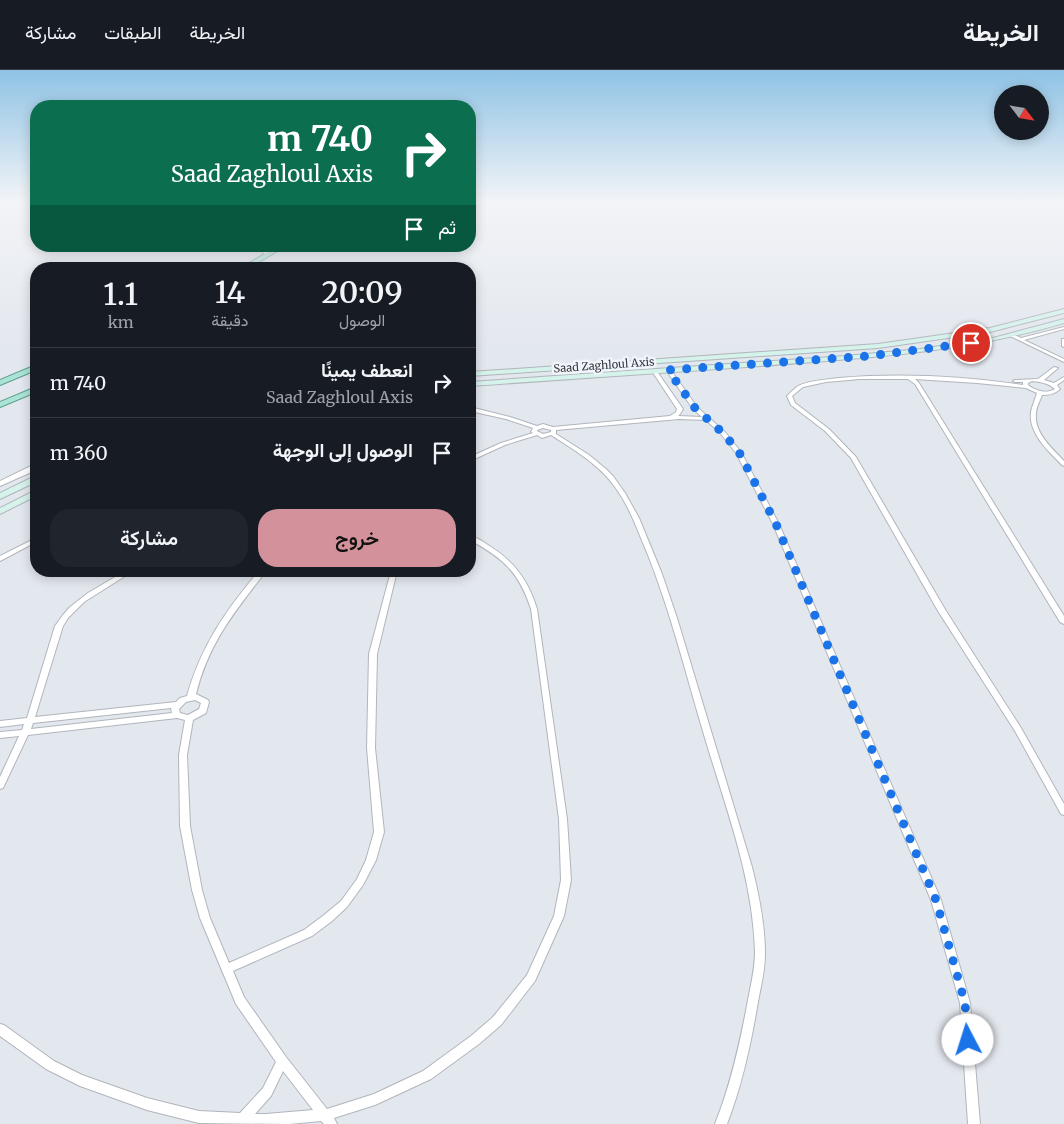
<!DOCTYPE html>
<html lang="ar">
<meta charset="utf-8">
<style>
body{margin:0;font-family:Merriweather,Vazirmatn,serif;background:#20242c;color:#f1f3f6;direction:rtl;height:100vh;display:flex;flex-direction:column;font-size:19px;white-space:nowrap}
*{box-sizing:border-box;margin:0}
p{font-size:16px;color:#9ea1a6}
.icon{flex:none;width:28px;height:28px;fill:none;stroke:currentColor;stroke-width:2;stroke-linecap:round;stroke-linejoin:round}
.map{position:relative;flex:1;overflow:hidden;direction:ltr}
.drawer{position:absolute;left:30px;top:192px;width:446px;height:315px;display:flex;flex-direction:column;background:#171b24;border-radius:20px;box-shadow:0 2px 12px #0003;direction:rtl}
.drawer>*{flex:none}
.hud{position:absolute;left:30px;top:30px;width:446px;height:152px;border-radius:20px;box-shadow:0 2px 12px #0003;direction:rtl;background:#0b6e4f;color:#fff;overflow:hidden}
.needle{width:32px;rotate:121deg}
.tools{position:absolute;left:994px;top:15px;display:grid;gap:10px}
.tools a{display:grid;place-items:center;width:55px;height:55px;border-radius:50%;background:#171b24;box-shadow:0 2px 12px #0003;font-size:25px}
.pin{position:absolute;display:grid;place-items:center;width:42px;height:42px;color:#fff;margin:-21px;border:2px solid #fff;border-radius:50%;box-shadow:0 1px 5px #0007}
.me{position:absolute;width:55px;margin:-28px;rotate:355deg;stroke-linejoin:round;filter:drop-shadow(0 0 4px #0008)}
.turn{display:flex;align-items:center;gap:18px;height:105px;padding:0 20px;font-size:22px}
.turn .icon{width:65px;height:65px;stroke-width:2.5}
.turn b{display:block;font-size:35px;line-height:42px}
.then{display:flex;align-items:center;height:48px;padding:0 20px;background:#0003;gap:10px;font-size:19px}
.eta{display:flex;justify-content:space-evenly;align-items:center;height:85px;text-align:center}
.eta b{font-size:30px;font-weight:600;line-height:35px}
.cta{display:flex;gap:10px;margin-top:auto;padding:10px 20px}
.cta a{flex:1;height:58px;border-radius:20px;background:#d3929b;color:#111;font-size:20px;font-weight:600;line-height:58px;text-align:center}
.cta a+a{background:#20242c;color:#f1f3f6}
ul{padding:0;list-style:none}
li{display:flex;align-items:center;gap:15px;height:70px;padding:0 20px;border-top:1px solid #363941}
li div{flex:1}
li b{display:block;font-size:19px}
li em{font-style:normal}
header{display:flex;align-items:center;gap:30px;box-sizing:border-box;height:70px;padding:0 25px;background:#171b24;border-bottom:1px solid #363941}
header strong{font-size:24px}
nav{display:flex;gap:28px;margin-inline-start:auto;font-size:18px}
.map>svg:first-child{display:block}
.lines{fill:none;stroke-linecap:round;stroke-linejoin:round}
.minor-casing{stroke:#b1b5bc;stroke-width:2}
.tertiary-casing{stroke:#b1b5bc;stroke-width:2}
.secondary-casing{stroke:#b1b5bc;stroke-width:2}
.primary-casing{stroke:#5e9d90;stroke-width:2}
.minor{fill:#fff;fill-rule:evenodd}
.tertiary{fill:#fff;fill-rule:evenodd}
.secondary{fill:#d5f2eb;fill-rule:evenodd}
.primary{fill:#aae4d7;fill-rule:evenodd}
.route{stroke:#1a73e8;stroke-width:9;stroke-dasharray:0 16.2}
.labels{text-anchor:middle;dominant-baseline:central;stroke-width:5;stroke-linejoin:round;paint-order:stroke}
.far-street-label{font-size:11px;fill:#393a3d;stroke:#f0f4fc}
</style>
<header>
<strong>الخريطة</strong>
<nav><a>الخريطة</a><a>الطبقات</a><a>مشاركة</a></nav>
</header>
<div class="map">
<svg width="1064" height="1054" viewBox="0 0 1064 1054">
<rect width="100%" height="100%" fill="#e3e7ee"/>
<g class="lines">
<defs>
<path id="minor" d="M258 176H262L263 179 269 183V185C264 185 260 180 258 176Z
M1064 257V259L1024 270 1064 289V292L1008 265 1012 264 1021 268Z
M1062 269H1064V277L1062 276Z
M1054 297 1058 298 1044 310 1054 313 1064 307V310L1057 315 1060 319C1055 324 1049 325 1042 325 1040 331 1036 337 1036 344 1034 363 1052 378 1064 391V396L1062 395C1049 382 1028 363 1031 342 1032 336 1035 330 1037 323L1026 318 1007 316 977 313 915 309 919 313 1064 546V554L1060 552 915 314 908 309H860L826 312 803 317 792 326 795 333 829 359 856 387 946 541 1021 658 1064 734V745L1061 744 1015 661 938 541 851 388 825 361 791 335 787 326C790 323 794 319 798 316 807 311 829 309 839 308 900 303 962 306 1023 315V312H1015L1013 311 1015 310 1038 309ZM1032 311C1041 312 1048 313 1055 319 1046 324 1036 321 1028 315V313Z
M666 299H670L697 337 725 362 741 382 779 454 941 830 970 933 980 1054H968L960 933 931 830 773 454 736 383 721 364 706 350 679 349 556 360V364L589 385 606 399 613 406 625 423 639 448 662 504 677 548 752 797C759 825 765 854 765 884 765 900 761 916 758 932 751 974 742 1015 727 1054H715C731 1014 740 973 748 930 751 914 755 898 755 882 753 804 723 731 702 658 685 600 670 541 648 485 638 462 630 437 615 417 599 394 574 380 551 365L542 368 537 365 505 375 470 391V387L501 373 533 363 531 362 533 358 506 349 470 341V337L510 347 537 356 543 354 553 357 670 346 676 342 677 339 652 301 654 300H656L683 339 680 344 678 346 702 347 693 339 666 300ZM543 358 551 360V362L543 364 537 361V360Z
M470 465C477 468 484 472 491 477 515 492 529 512 537 539L567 749 571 810 564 846 535 911 501 955 479 974 431 1009 375 1035 334 1048 337 1054H324L321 1051 289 1054 199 1053 147 1040 80 1016 46 999 0 966V954L4 955 54 991 82 1005 147 1028 199 1041 240 1043 263 1018 276 992 236 934 200 848 192 820 180 756 179 685 185 650 177 648 28 665 4 716 3 718 0 719V707L19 666 0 668V662L22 660 24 654 0 657V651L27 648 55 556 63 545 70 537 88 523 125 501H133L84 532 68 548 63 556 35 647 176 632 180 628 187 626C201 576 226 540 259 501H266C234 543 209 572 196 624L208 630 209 632 206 643 193 650 187 685 190 756 202 820 210 848 229 893 304 860 324 845 341 831 357 809 366 790 374 762 367 678 369 584 391 501H397L377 584 375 678 384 762 376 790 363 815 347 837 332 851 312 866 233 901 244 927 286 987 327 1039 374 1024 423 1001 471 966 493 947 527 905 554 846 561 810 559 749 531 539C519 502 503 488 470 470ZM195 630 201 633 199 639 188 645 180 643 179 639 186 632ZM171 638 172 643 31 659 33 653ZM283 1001 313 1040 266 1044H255L271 1026Z
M36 468V472L0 491V486Z"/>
<path id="tertiary" d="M33 395H36V400L0 416V411Z"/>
<path id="secondary" d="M1064 239V243L990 262 878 278 470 306V302L878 274 990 258Z
M1064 249V253C963 283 866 288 761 296 664 303 567 309 470 316V312L845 286 920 279 993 268Z
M33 407H36V412L0 429V423Z
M36 420V426L0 444V438Z"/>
<path id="primary" d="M278 176H286L247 199H239Z
M36 295V300L0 315V310Z
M36 317V322L0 337V332Z"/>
</defs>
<use href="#minor" class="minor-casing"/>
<use href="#tertiary" class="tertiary-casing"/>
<use href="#secondary" class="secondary-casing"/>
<use href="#primary" class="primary-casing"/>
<use href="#minor" class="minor"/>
<use href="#tertiary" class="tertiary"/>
<use href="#secondary" class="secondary"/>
<use href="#primary" class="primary"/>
</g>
<linearGradient id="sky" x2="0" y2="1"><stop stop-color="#8fc3e5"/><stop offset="0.47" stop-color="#f2f4f7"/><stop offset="1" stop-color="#f2f4f7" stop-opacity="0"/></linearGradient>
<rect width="1064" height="279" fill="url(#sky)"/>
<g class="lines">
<path class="route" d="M968 970 965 933 936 830 776 454 739 382 723 363 695 338 668 300 869 286 971 273"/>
</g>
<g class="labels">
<g class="far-street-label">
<text transform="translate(604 295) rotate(-4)">Saad Zaghloul Axis</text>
</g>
</g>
</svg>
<div class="tools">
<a><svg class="needle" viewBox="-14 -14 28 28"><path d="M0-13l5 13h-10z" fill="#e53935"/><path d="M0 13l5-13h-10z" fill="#9ea1a6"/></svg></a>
</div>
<div class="pin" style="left:971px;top:273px;background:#d93025"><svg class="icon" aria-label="arrive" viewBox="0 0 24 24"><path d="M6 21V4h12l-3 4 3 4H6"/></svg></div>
<svg class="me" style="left:968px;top:970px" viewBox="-20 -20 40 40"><circle r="19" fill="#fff"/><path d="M0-13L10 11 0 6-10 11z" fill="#1a73e8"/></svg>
<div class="hud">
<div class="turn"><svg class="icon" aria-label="right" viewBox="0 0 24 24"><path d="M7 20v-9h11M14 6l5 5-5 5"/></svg><div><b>740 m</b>Saad Zaghloul Axis</div></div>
<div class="then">ثم<svg class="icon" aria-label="arrive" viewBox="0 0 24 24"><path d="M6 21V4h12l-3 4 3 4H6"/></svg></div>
</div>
<section class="drawer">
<div class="eta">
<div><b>20:09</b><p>الوصول</p></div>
<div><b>14</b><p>دقيقة</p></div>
<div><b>1.1</b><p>km</p></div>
</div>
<ul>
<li><svg class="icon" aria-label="right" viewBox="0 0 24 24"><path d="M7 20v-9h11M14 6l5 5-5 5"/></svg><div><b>انعطف يمينًا</b><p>Saad Zaghloul Axis</p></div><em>740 m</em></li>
<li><svg class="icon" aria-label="arrive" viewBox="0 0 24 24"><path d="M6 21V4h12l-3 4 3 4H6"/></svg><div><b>الوصول إلى الوجهة</b></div><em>360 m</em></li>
</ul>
<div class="cta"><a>خروج</a><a>مشاركة</a></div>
</section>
</div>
